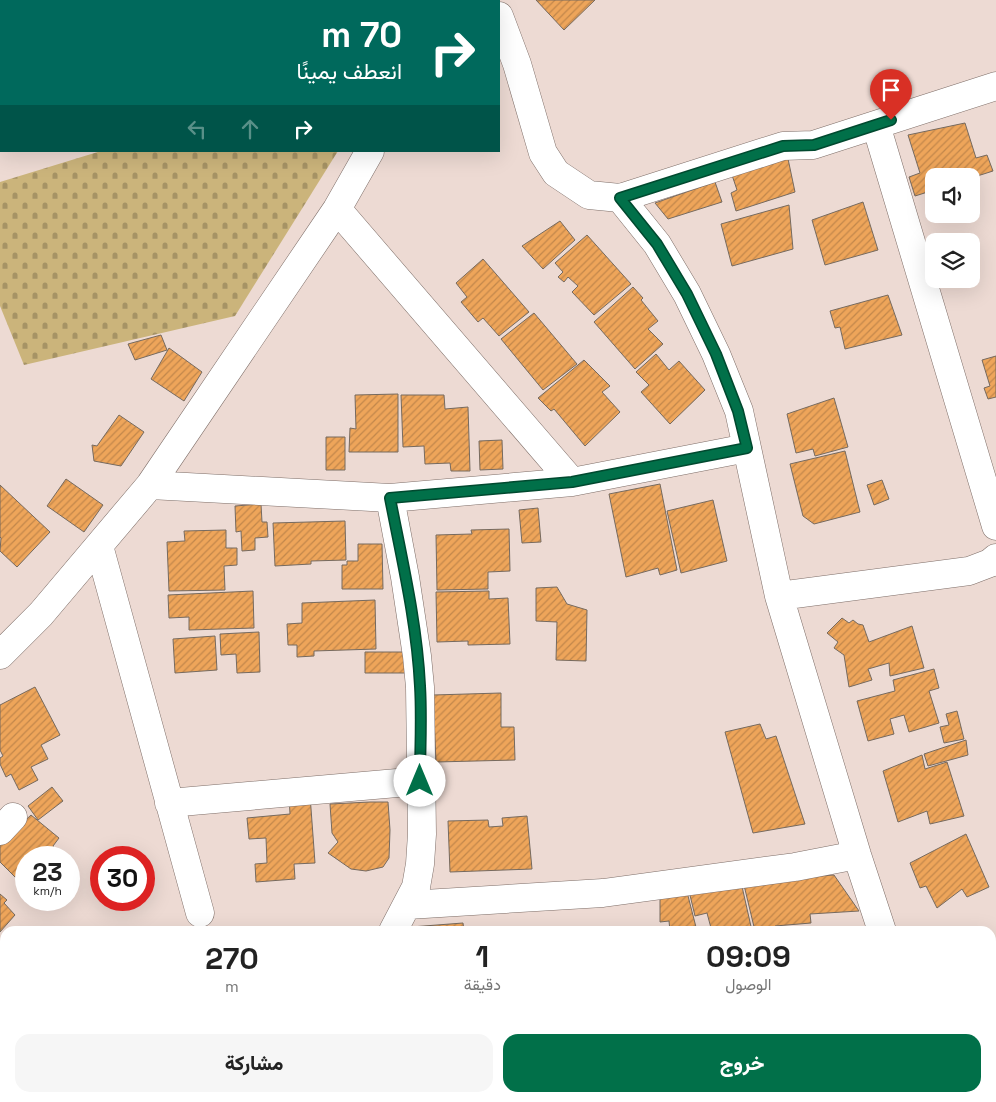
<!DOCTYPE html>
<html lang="ar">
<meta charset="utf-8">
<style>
body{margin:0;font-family:"Space Grotesk",Vazirmatn,sans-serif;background:#f6f6f6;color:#222;direction:rtl;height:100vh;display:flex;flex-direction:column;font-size:19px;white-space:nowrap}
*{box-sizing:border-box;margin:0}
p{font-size:16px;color:#767676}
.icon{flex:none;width:28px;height:28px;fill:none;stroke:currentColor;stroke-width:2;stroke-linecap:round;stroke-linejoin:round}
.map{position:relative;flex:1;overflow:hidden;direction:ltr}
.side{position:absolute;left:0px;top:926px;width:996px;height:176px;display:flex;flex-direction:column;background:#fff;border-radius:15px 15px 0 0;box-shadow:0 5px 20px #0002;direction:rtl}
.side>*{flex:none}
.top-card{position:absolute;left:0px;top:0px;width:500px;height:152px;box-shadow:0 5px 20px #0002;direction:rtl;background:#00695c;color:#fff;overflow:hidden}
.tools{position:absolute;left:925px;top:168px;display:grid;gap:10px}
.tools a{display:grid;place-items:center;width:55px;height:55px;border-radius:10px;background:#fff;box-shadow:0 5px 20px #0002;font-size:25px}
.speed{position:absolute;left:15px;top:846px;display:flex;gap:10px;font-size:25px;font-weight:700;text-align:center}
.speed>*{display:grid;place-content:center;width:65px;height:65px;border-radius:50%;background:#fff;box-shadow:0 5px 20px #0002;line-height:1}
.speed small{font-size:12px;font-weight:400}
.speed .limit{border:8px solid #d22;background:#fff;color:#111}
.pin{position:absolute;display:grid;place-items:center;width:42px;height:42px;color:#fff;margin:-51px -21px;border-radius:50% 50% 50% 0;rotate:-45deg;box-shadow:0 0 5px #0007}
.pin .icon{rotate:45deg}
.me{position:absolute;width:55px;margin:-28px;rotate:0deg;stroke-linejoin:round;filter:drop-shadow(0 0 4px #0008)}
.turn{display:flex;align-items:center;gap:18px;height:105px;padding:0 15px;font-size:22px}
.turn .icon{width:65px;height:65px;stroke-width:2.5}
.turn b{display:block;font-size:35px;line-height:42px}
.lanes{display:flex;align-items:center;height:48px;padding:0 15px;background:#0003;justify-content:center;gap:25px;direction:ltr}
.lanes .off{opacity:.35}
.eta{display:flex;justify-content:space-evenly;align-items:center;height:85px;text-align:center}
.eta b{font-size:30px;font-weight:800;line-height:35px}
.button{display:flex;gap:10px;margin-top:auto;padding:10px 15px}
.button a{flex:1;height:58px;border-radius:15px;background:#017049;color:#fff;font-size:20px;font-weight:800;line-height:58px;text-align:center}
.button a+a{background:#f6f6f6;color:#222}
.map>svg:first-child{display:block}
.cemetery{fill:url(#cemetery-stones)}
.building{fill:url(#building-hatch);stroke:#766a5f}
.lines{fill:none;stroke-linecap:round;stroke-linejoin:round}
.minor-casing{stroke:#7e6e68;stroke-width:29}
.minor{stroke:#fff;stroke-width:28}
.route-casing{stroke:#01492f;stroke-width:12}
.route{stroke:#017049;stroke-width:9}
</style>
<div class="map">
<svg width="996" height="1102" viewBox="0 0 996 1102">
<defs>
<pattern id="cemetery-stones" width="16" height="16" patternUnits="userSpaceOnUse" patternTransform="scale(1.25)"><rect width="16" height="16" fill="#cbb47b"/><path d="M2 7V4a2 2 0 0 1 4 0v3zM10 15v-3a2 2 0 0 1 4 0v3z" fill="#a69365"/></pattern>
<pattern id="building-hatch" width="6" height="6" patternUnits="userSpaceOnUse" patternTransform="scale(1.25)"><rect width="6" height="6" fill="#eea55a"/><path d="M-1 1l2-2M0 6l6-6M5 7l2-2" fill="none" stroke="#c2874b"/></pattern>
</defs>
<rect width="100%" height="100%" fill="#eddad3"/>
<path class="cemetery" d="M101 151H338L235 316 24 365 0 306V182Z"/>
<path class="building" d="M536 0H595L564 30Z
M965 123 976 158 987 155 993 171 971 178V176H934V190L915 196 909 177 920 173 908 135Z
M787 154 795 192 736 211 731 193 737 190 731 172Z
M715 182 722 202 668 219 655 203Z
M863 202 878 250 825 265 812 220Z
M789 205 793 249 732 266 721 224Z
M560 221 575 240 543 269 522 246Z
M587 235 631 284 594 315 572 292 578 286 568 277 564 282 558 277 563 272 555 263Z
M483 259 529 312 499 336 483 318 478 322 461 302 467 297 456 283Z
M633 287 643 298 641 300 658 321 648 329 663 344 635 369 594 322Z
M888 295 902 335 845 349 840 327 835 328 830 311Z
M534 313 577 364 543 390 501 339Z
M161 335 167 350 135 360 128 344Z
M169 348 202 372 184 401 151 379Z
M656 354 669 370 679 361 705 390 670 424 641 392 649 385 636 372Z
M996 356V397L988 399 984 388 990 386 982 360Z
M584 360 610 386 602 392 620 412 585 446 554 409 551 411 538 398Z
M398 394V452H349L350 428 356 429 355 395Z
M401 395H444L445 409 468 407 470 471H451L450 463 425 464 424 446 403 447Z
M834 398 848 447 815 456 813 449 796 453 787 414Z
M119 415 144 432 121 466 94 461 92 445 97 446Z
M326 437H345V470H326Z
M502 440 503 469 480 470 479 441Z
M845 451 860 512 814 524 803 516 790 464Z
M66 479 103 505 84 532 47 506Z
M882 480 889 499 874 505 867 485Z
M660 484 677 570 660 575 658 568 626 577 609 494Z
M0 485 50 532 17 567 0 551 1 538 0 537Z
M713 500 727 561 681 573 667 511Z
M261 504 262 522H267L268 537 255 538V550L242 551 241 531 236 532 235 506Z
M538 508 541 542 522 543 519 510Z
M345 521 346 560 311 561V564L275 566 273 523Z
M509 529 510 571 488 572V589L437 590 436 535 472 534 471 530Z
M226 530V548H237V565L224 566 225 590 169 591 167 542 185 541 184 531Z
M358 544H382L383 589H342V565H347V561H358Z
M557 587 567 604 587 610 586 661 556 660 557 622 536 621V588Z
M253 591 254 628 189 630V617L169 618 168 595Z
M489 591V599L508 598 510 644 468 645V641L437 642 436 592Z
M375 600 376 649 314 651V656L297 657V645H288L287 624 302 623V603Z
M842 618 849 623 853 620 858 624 863 625 869 642 912 626 924 668 890 676 889 663 868 669 872 680 849 687 844 655 834 648 838 642 827 633Z
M259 632 260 672 237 673 236 654 221 655 220 634Z
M215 636 217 670 175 673 173 639Z
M365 652H407V673H365Z
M934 669 939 688 929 691 939 723 909 732 904 715 890 719 894 734 868 741 857 701 895 691 893 680Z
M35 687 60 735 41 745 48 759 31 767 38 780 19 790 11 774 6 777 0 764V758L3 756 0 750V705Z
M501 693V727H514L515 760 436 762 433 695Z
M957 711 964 739 944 743 940 727 949 725 946 714Z
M760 724 766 739 776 736 805 824 753 833 725 732Z
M966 740 968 755 928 766 924 754Z
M922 755 925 769 947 762 964 816 930 824 927 811 898 822 883 771Z
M52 787 63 801 38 820 28 806Z
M310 795 315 863 294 864 295 879 256 882 255 864 267 863 266 838 249 839 247 818 290 814 289 796Z
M370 802H388L390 830 389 858 383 867 366 871 351 869 328 853 338 842 332 833 330 804Z
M31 815 59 838 53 846 64 858H26L25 887 0 862V844Z
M527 816 532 869 450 872 448 821 488 820 489 827 503 826 502 818Z
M966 834 989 887 967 897 962 889 937 908 926 886 920 888 910 863Z
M834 875 859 911 810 914 811 923 775 926 777 931H755L743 881Z
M741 882 752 931H699L711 928 707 913 695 916 689 891Z
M687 892 697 931H670L669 921 660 922V895Z
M0 894 7 900 4 903 15 915 0 932Z
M463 923 464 931H411V927Z
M991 948 996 979V1008L991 1009Z
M5 1003V1013L0 1010Z
M5 1069V1094L0 1096V1070Z
M12 1098H47L49 1102H14Z
M199 1098H233L234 1102H215Z
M237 1098H299V1102H237Z
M304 1098H348V1102H304Z
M350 1098H370V1102H350Z
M402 1098H437V1102H402Z
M439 1098H489L490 1102H440Z
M638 1098H683V1102H638Z
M762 1098H820V1102H763Z
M860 1098H896V1102H861Z"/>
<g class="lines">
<defs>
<path id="minor" d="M458 1V0
M499 16 517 64 543 153 556 173 589 195 620 198 783 146 813 145 996 86
M876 125 996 526
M620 198 657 244 687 294 716 354 739 411 779 596 857 855 882 931
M337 209 572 482
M150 485 390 498 572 482 747 448
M390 498 405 577 417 656 420 687 422 834 420 864 416 887 393 931
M99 546 200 913
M779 596 969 571 990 563 996 558
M0 655 41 614 150 485 337 209 370 151
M169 803 420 781
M0 831 13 817
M408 905 603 893 795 867 857 855
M0 1029 5 1031
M73 1098 74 1102
M138 1098 150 1102
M917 1098V1102
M382 1102V1098"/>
</defs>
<use href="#minor" class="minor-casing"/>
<use href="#minor" class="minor"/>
</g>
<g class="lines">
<defs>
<path id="route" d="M420 781C420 750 422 718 420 686 417 623 402 560 390 498L572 482 747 448 738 411 716 354 687 294 657 244 620 198 783 146 814 145 891 120"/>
</defs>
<use href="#route" class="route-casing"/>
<use href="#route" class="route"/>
</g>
</svg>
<div class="tools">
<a><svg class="icon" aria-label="sound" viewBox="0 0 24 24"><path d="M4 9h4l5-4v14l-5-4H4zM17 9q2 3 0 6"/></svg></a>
<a><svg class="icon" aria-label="layers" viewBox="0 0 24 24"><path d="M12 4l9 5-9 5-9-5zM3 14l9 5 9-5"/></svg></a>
</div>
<div class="speed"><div>23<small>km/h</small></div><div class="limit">30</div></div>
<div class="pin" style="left:891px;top:120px;background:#d93025"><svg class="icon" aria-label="arrive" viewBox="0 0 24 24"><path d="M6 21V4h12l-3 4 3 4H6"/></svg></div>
<svg class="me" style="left:420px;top:781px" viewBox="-20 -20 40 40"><circle r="19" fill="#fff"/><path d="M0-13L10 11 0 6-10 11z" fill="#017049"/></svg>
<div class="top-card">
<div class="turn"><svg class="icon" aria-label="right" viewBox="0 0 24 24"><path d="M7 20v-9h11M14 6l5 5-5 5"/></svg><div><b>70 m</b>انعطف يمينًا</div></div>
<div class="lanes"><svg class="icon off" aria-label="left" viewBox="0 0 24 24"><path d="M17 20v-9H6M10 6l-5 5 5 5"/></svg><svg class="icon off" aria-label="ahead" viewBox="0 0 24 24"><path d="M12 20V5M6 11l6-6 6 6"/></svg><svg class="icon" aria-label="right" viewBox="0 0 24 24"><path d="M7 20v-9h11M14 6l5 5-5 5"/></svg></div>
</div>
<section class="side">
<div class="eta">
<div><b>09:09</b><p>الوصول</p></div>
<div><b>1</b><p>دقيقة</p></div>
<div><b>270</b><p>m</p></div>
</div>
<div class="button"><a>خروج</a><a>مشاركة</a></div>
</section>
</div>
